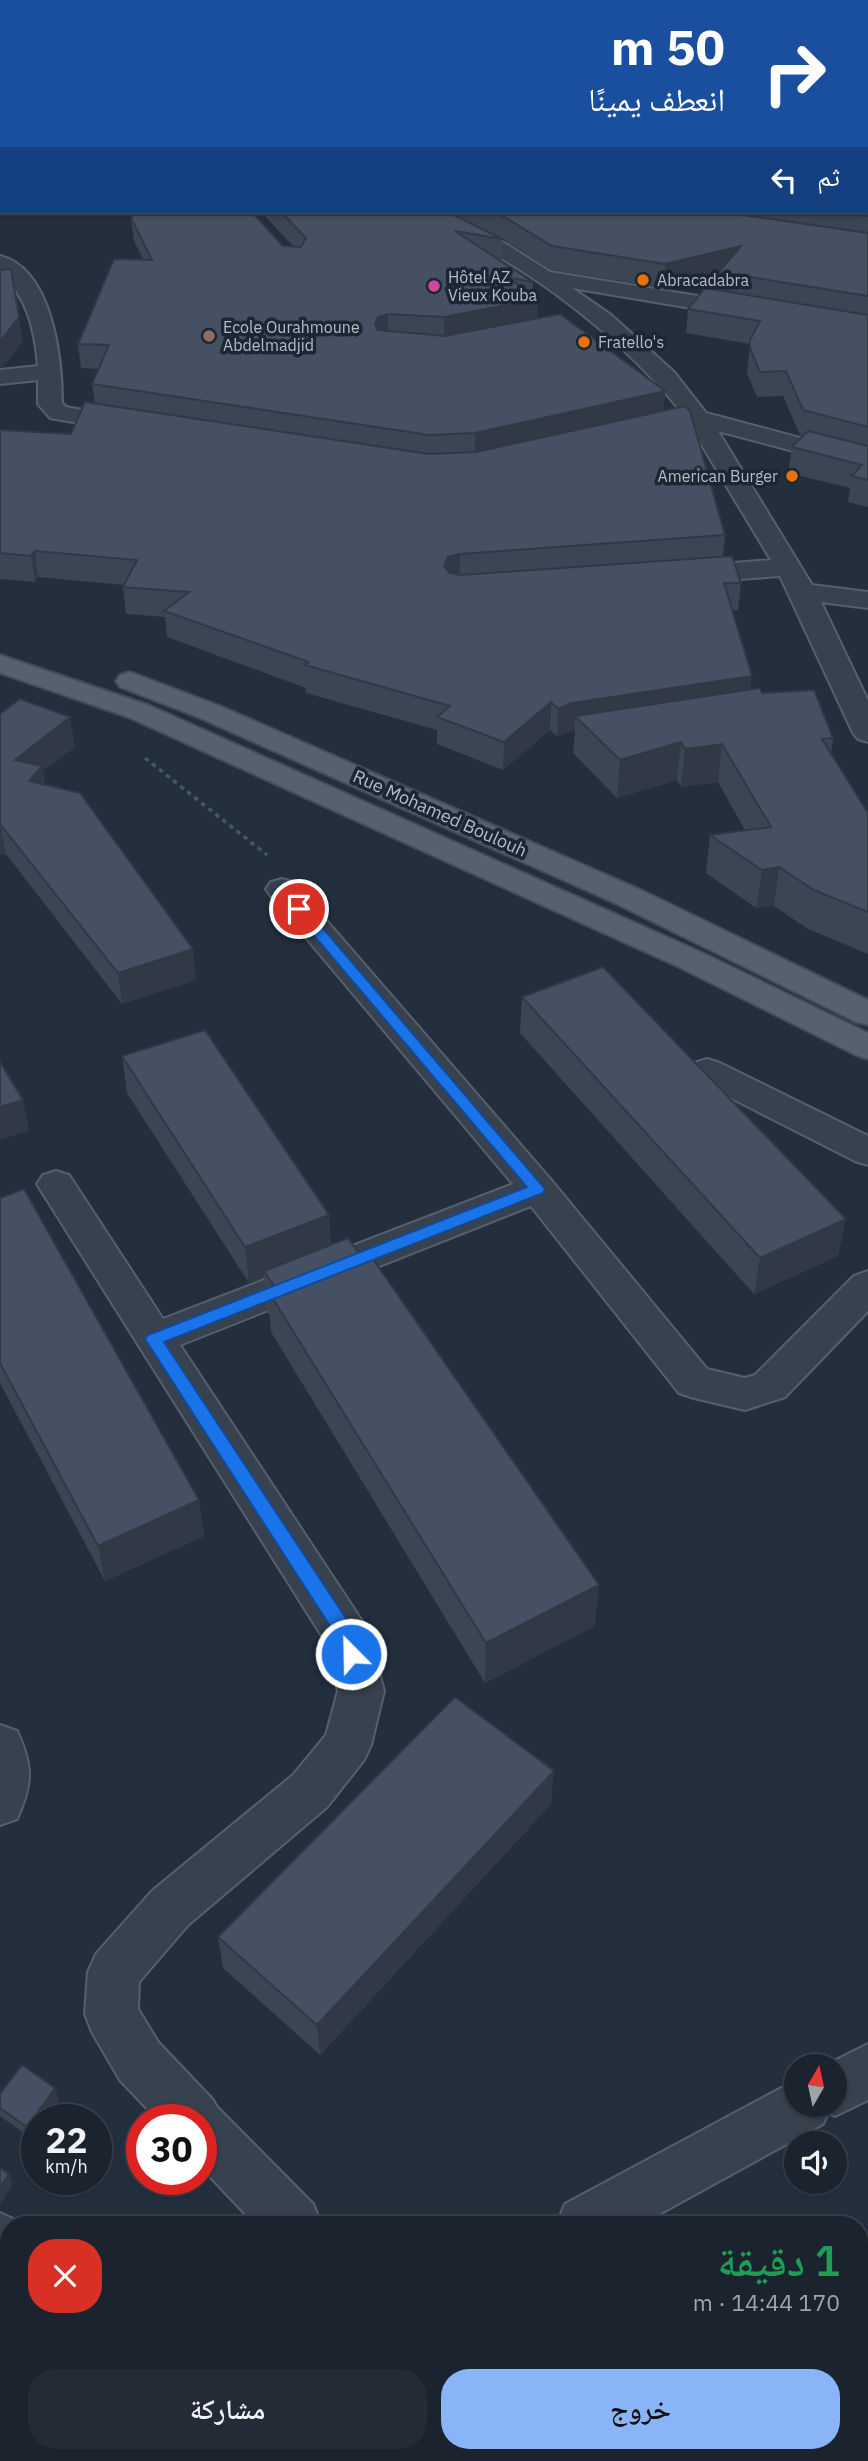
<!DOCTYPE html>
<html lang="ar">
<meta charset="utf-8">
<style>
body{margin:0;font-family:"IBM Plex Sans","Noto Naskh Arabic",sans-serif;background:#242b36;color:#f1f3f6;direction:rtl;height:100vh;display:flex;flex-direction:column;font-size:26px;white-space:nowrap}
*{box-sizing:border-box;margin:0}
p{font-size:23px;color:#a0a4aa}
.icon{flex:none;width:38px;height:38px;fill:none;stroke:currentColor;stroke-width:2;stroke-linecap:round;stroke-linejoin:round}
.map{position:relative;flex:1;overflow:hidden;direction:ltr}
.drawer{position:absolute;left:0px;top:2216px;width:868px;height:247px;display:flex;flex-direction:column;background:#1b232e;border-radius:28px 28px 0 0;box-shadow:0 2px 5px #0004,0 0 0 2px #39404a;direction:rtl}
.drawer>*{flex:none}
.top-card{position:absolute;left:0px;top:0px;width:868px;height:214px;box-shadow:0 2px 5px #0004,0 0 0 2px #39404a;direction:rtl;background:#1a4fa0;color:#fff;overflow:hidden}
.needle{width:46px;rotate:9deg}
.tools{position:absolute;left:784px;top:2054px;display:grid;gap:14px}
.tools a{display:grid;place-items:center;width:63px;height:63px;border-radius:50%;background:#1b232e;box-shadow:0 2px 5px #0004,0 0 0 2px #39404a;font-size:35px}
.speed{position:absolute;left:21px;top:2104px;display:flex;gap:14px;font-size:35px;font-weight:700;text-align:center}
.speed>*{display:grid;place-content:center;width:91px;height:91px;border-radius:50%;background:#1b232e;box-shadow:0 2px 5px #0004,0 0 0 2px #39404a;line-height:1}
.speed small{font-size:18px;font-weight:400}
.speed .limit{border:10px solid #d22;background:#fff;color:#111}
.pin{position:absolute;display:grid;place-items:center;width:60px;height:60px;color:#fff;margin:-30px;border:4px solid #fff;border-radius:50%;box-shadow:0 2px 7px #0007}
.me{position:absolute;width:77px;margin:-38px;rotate:337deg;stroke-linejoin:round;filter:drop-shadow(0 0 5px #0008)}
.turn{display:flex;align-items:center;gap:24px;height:147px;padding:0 28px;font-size:32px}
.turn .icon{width:91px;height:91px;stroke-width:2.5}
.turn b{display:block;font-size:49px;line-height:60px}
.then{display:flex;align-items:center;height:66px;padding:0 28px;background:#0003;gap:14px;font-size:26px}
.round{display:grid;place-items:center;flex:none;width:74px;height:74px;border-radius:28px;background:#242b36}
.head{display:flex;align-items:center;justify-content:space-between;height:119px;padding:0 28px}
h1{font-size:42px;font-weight:600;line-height:52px;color:#1e9e55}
.action{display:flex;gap:14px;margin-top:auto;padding:14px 28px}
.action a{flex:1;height:80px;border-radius:28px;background:#8ab4f8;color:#111;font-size:28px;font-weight:600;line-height:80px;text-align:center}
.action a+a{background:#242b36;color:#f1f3f6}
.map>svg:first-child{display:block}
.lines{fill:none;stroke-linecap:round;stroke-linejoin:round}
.minor-casing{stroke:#565f6c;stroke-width:4}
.major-casing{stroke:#414a57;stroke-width:4}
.path{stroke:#44595c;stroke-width:3.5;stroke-dasharray:4.5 4.5;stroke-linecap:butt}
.minor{fill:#38414e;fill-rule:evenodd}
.major{fill:#56606e;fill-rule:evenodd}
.wall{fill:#3b4654}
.shaded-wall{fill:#303945}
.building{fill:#455162;stroke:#303945;stroke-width:2}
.route{fill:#1a73e8;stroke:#114b97;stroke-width:2}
.food-dot{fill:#e8710a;stroke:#1d2633;stroke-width:2.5}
.hotel-dot{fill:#d1479c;stroke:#1d2633;stroke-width:2.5}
.education-dot{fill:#8d6e63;stroke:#1d2633;stroke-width:2.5}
.labels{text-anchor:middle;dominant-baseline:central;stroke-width:7;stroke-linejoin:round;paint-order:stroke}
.far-poi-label{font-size:16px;fill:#b4bcc9;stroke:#1d2633;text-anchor:start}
.street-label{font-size:18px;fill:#b4bcc9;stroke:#1d2633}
</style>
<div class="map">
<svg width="868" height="2461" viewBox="0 0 868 2461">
<rect width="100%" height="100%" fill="#242f3e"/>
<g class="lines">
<defs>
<path id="minor" d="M0 198H2V210H0Z
M414 212H440L506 244 550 272 753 305 756 310 753 315 745 317 572 288 611 315 674 372 706 413 868 456V471L718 431 812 585 868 592V608L821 602 868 701V742L858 739 853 733 780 576 685 583 676 581 672 575 676 569 685 567 771 560 691 427 642 438 633 436 630 431 633 426 683 414C636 354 557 288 490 252 466 239 441 228 417 216Z
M0 256C53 269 62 360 62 403L66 407 140 420 143 425 140 430 131 432 50 418 38 404V380L0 384V370L38 366C35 331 28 297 0 273Z
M282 879 293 882 551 1180 707 1369 745 1378 755 1375 854 1276 868 1271V1311L785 1397 745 1410 694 1398 679 1393 531 1206 180 1345 362 1621 369 1635 384 1691 371 1745 364 1760 327 1807 188 1925 139 1982 138 2009 158 2042 213 2100 216 2106 313 2204 321 2224H255L201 2167V2119H157L120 2080 92 2032 85 2014 88 1972 96 1954 152 1891 293 1775 326 1735 338 1691 325 1641 37 1184 43 1175 56 1171 69 1175 163 1319 513 1184 271 896 266 889 271 882Z
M707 1059 720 1063 868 1136V1165L855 1161 694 1079 689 1071 694 1063Z
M0 1725 17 1731C33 1766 33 1783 17 1819L0 1825Z
M868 2044V2100L835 2116 828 2113 823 2124 641 2224H557L565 2204 785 2086 796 2081V2105H835V2067H822Z
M0 2213 24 2224H9V2276L0 2273Z
M162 2454H222L223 2461H163Z
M463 2454H527L530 2461H466Z"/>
<path id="major" d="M0 655 148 705 705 954 868 1033V1059L856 1055 681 968 128 717 0 673Z
M130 672 220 706 641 890 868 1000V1025L856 1022 617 904 200 718 120 687 116 681 120 675Z"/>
</defs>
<use href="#minor" class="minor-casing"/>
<use href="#major" class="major-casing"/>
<path class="path" d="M145 758 267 855"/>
<use href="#minor" class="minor"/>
<use href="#major" class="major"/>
</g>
<path class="wall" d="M0 0H269L265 2H2V197L0 195Z
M868 138V507L848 502 850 488 788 473 792 447 803 436 800 435 783 396 757 397 747 373 750 344 686 333 688 309 717 290 719 274 664 288 551 270 503 239 468 221 463 219 502 239V262L533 282V295L538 318 665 391 663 411 725 535 723 557 741 583 738 610H732L751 689 762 693 833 738 831 754 868 813V954L808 929 774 906 756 908 706 873 710 835 745 830 718 782 681 787 677 780 617 798 573 753 575 730 557 736 550 730 503 770 437 744V730L306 693V688L167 637 165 617 126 614 123 587 124 585 38 577 35 582 0 579V430L71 434 95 404 92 384 99 369 81 368 78 344 143 259 134 241 131 218 283 246 294 247 261 212H866Z
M0 714 75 747 43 771 45 785 196 980 122 1004 6 854 0 855Z
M522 997 846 1219 838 1256 754 1294 520 1033Z
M122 1056 329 1215 331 1245 595 1626 485 1683 271 1332 270 1316 268 1313 264 1277 249 1283 127 1093Z
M0 1198 199 1500 204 1536 105 1581 0 1383Z
M551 1804 320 2055 223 1968 218 1937Z
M0 2094 59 2100 31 2138 0 2116Z"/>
<path class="shaded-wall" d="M225 0H269L265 2H225Z
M868 39V58L866 59V40Z
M741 246 719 272V274L664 288 665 264Z
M538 299V323L444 341V317Z
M388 314V338L379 342 375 325 378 317Z
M19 317 23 341 3 367 0 368V342Z
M665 391 663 416 475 458V433Z
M35 551 38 577 35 582 31 556Z
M460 554 459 580 444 592V566L448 557Z
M752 676 749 703 575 716V730L557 736 558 709 572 703Z
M551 702 550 730 503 770 504 742Z
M70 717 75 747 43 771 47 796 34 811 15 760Z
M681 742 677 780 617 798 620 760Z
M722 744 718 782 681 787 685 749Z
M0 824 6 854 0 855Z
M779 867 774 906 756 908 762 870Z
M193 949 196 980 122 1004 118 973Z
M23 1100 29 1131 0 1140V1107Z
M329 1215 331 1251 264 1271V1277L249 1283 245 1247Z
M846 1219 838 1256 754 1294 760 1258Z
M199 1500 204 1536 105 1581 98 1546Z
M599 1585 595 1626 485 1683 486 1643Z
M554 1771 551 1804 320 2055 317 2025Z
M55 2088 59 2100 44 2119H37V2130L31 2138 27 2127Z
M9 2174 13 2185 0 2204V2187Z
M54 2454H64L67 2461H49Z"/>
<path class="building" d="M0 0H228L237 2H2V14L0 13Z
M431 0H868V39L866 40V2H428Z
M2 15V56L1 44 0 45V22Z
M2 56V177H1L0 175V103L2 102V91L0 89V57Z
M868 138V144L866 145 868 158V216L838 212H866V141Z
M134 212H252L283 246 301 247 306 238 281 212H448L502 239 455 231 533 282 507 277 538 299 444 317 388 314 378 317 375 325 378 330 445 336 560 314 665 391 475 433 429 435 92 384 109 345 78 344 114 259 152 260 131 218Z
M496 212H723L868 233V296L719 272 741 246 665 264 552 246Z
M11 269 19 317 0 342V270Z
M705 288 868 315V427L803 410 786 371 760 372 750 348V340L760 321 688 309Z
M85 402 429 454 476 452 685 406 690 411 725 535 460 554 448 557 444 566 450 573 460 575 732 556 741 583H724L752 676 572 703 558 709 551 702 504 742 437 717 450 706 305 665 309 662 164 611 189 592 123 587 137 560 35 551 31 556 0 553V430L71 434Z
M808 431 868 446V480L852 476 862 465 792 447Z
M760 688 762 693 814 690 833 738 822 739 868 813V912L814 890 779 867 762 870 710 835 771 827 722 744 685 749 681 742 620 760 575 716Z
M20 699 70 717 15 760 42 766 29 781 80 793 193 949 118 973 0 824V714Z
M603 967 846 1219 760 1258 522 997Z
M205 1030 329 1215 245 1247 122 1056Z
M0 1062 23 1100 0 1107Z
M24 1189 199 1500 98 1546 0 1363V1198Z
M348 1238 358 1252 366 1249 599 1585 486 1643 267 1289 274 1286 264 1271Z
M455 1697 554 1771 317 2025 218 1937Z
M22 2065 55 2088 27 2127 0 2108V2094Z
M0 2168 9 2174 0 2187Z
M868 2323V2461H657L668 2454H859V2329Z
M0 2345 9 2352V2454H54L49 2461H0Z"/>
<path class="route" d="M299 905 304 906 545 1189 543 1193 164 1342 353 1629 361 1654 358 1659 351 1662 344 1659 337 1637 145 1339 148 1335 527 1187 294 912 292 909Z"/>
<g class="food-dot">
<circle cx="643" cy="280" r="7"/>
<circle cx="584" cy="342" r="7"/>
<circle cx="792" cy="476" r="7"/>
</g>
<circle class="hotel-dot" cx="434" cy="286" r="7"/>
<circle class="education-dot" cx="209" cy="336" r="7"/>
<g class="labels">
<g class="far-poi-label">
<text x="448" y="277">Hôtel AZ<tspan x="448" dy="18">Vieux Kouba</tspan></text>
<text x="657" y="280">Abracadabra</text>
<text x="223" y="327">Ecole Ourahmoune<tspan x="223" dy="18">Abdelmadjid</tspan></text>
<text x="598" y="342">Fratello's</text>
<text x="778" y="476" text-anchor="end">American Burger</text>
</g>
<g class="street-label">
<text transform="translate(440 813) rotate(24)">Rue Mohamed Boulouh</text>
</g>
</g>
</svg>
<div class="tools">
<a><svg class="needle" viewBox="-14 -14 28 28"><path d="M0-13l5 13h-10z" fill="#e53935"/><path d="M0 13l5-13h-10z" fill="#a0a4aa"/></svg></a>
<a><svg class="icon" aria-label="sound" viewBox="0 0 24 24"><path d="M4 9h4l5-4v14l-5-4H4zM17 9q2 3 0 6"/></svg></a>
</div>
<div class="speed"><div>22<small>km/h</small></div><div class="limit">30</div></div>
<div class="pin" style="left:299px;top:909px;background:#d93025"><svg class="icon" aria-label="arrive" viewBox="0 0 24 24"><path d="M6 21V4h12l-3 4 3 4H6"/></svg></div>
<svg class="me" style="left:351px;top:1654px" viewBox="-20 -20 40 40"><circle r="17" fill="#1a73e8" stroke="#fff" stroke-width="3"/><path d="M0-11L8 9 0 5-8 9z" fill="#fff"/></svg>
<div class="top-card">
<div class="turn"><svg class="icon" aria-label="right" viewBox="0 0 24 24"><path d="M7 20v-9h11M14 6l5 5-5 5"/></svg><div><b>50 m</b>انعطف يمينًا</div></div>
<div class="then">ثم<svg class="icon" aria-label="left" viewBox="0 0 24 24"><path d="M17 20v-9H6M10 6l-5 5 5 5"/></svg></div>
</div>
<section class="drawer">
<div class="head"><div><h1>1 دقيقة</h1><p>170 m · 14:44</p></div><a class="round" style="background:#d93025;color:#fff"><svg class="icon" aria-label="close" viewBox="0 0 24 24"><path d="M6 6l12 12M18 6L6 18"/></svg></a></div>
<div class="action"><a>خروج</a><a>مشاركة</a></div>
</section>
</div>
